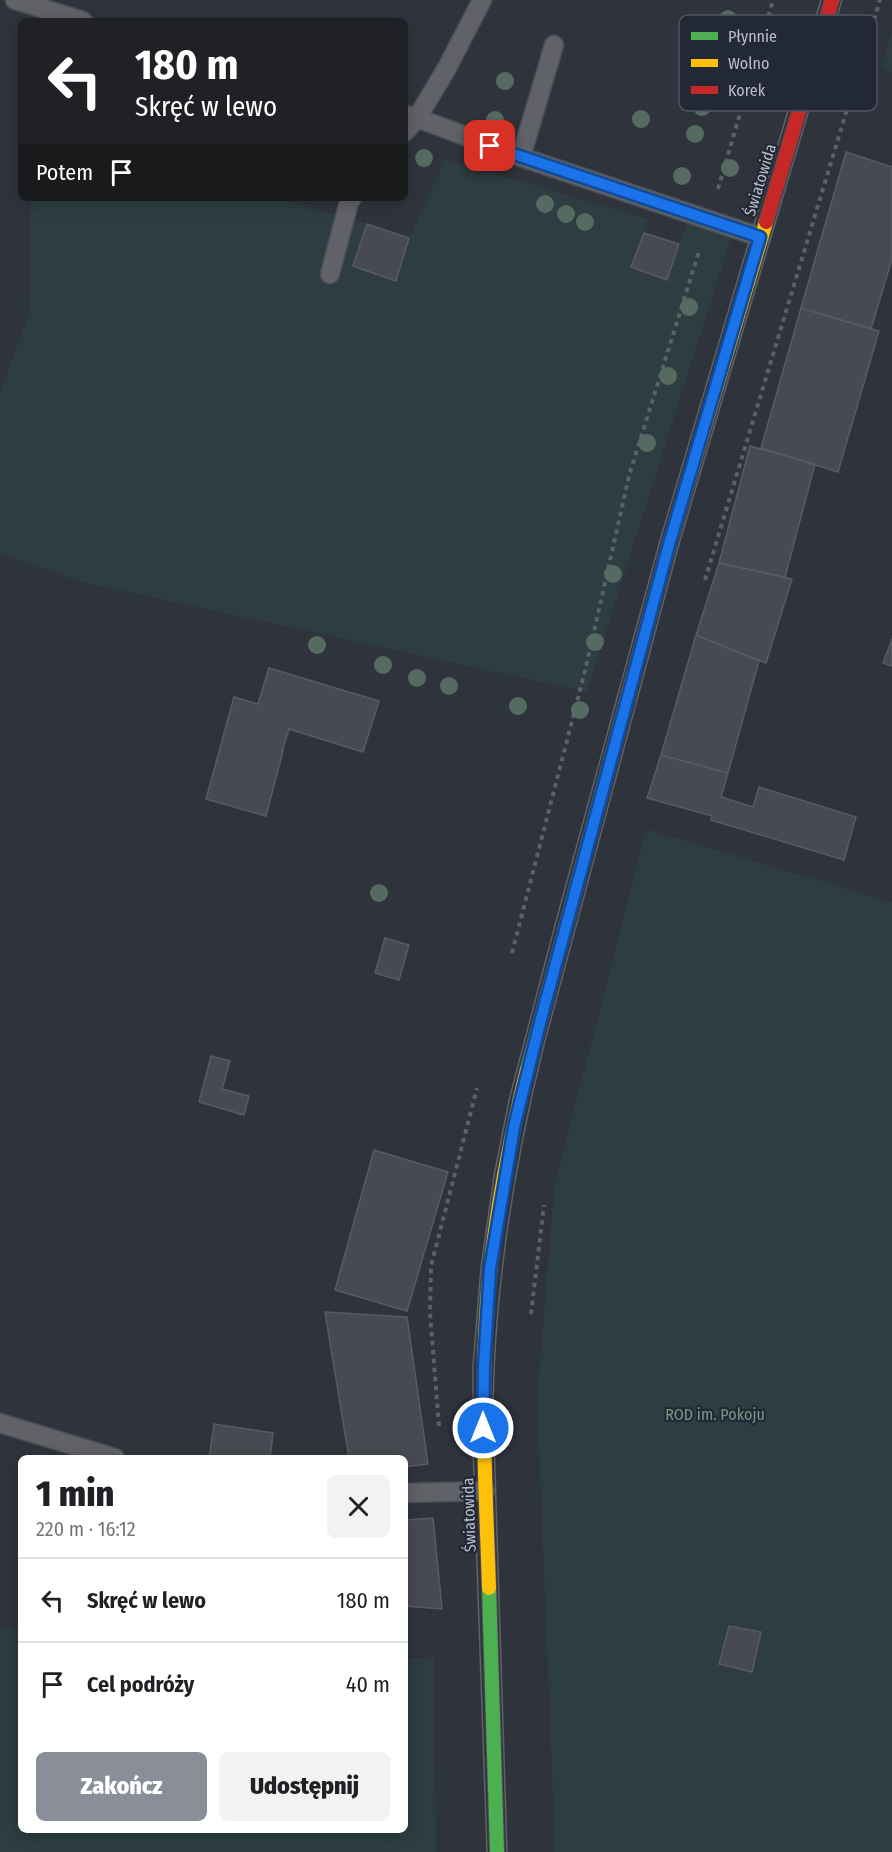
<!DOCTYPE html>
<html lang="pl">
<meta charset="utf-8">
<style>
body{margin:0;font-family:"Fira Sans Condensed",sans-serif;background:#f2f2f2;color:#202124;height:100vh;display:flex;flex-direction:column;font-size:22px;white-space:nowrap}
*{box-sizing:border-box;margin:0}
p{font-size:20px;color:#757577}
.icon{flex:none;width:33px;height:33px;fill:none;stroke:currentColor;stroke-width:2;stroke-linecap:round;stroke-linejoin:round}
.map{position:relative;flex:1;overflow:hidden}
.details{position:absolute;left:18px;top:1455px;width:390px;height:378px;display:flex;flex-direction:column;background:#fff;border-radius:9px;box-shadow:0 3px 15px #0003}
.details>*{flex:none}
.banner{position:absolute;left:18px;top:18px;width:390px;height:183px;border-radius:9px;box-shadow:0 3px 15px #0003;background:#202124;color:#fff;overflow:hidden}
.pin{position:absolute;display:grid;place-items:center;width:51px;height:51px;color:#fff;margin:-26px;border-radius:12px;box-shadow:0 3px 9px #0006}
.me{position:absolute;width:66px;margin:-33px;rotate:0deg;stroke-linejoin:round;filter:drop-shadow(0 0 4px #0008)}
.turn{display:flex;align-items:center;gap:21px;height:126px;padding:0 18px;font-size:27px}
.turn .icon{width:78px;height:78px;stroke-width:2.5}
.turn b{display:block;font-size:42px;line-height:51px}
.then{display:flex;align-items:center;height:57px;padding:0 18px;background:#0003;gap:12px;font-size:22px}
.round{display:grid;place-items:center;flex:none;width:63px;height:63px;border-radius:9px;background:#f2f2f2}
.headline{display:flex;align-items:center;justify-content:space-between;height:102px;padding:0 18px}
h1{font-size:36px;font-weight:800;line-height:45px}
.button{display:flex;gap:12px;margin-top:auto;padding:12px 18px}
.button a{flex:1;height:69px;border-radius:9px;background:#8a8e98;color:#fff;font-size:24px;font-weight:800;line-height:69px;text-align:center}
.button a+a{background:#f2f2f2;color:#202124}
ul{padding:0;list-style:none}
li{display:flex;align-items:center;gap:18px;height:84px;padding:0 18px;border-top:2px solid #e0e0e0}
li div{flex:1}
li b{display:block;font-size:22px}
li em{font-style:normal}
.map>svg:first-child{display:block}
.green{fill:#2d3d41}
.building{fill:#474a51;stroke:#585b62;stroke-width:1.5}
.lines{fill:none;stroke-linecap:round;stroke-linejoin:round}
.lane-casing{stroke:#4b4e54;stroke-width:21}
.fast-casing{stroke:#4b4e54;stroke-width:16}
.slow-casing{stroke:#4b4e54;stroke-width:16}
.jam-casing{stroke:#4b4e54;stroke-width:16}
.path{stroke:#5d6166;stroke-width:4;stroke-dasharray:4.5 4.5;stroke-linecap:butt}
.lane{stroke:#606268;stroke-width:18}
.fast{stroke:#4caf50;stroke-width:14}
.slow{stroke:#ffc107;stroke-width:14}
.jam{stroke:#c62828;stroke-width:14}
.tram{stroke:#5e6167;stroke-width:1.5}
.tree{fill:#556b61}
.route-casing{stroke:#114b97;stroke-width:15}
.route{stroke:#1a73e8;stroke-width:10}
.labels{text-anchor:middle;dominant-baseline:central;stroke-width:4.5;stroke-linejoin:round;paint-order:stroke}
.street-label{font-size:16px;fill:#bbbfca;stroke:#222836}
.park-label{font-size:16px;fill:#749980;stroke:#222836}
.key{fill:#222836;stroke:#505562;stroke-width:1.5}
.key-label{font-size:16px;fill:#bbbfca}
</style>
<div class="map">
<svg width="892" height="1852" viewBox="0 0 892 1852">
<rect width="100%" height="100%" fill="#2f333b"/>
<path class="green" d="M892 32V72L881 68Z
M445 159 648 219 632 267 666 279 688 221 732 235 587 692 82 582 0 554V391L29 315 30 201 40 198H276L367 224 353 266 396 280 409 238Z
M646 829 892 902V1852H555L537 1400 554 1188Z
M0 1628 21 1629V1830H405V1657L434 1659 436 1852H0Z"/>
<path class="building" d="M846 152 892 167V259L871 329 801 308Z
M367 224 409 238 396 281 353 266Z
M644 233 679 244 667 280 631 267Z
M801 308 879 331 838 472 761 448Z
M750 446 815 464 785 577 719 563Z
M719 563 792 579 766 663 696 635Z
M696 635 759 661 728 773 661 755Z
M892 639V666L883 663Z
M269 668 379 701 363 752 289 729 282 751H283L266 816 206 799 234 697 258 704Z
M661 755 728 773 721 797 753 807 759 787 856 817 844 860 711 820 712 816 647 798Z
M385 938 409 945 399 980 375 973Z
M211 1056 230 1061 222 1089 249 1096 244 1115 199 1102Z
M374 1150 448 1172 407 1311 335 1290Z
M325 1312 407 1317 428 1464 405 1467V1458H349Z
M214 1424 273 1433 270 1458H209Z
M433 1518 442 1609 405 1606V1520Z
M729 1626 761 1632 752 1672 719 1664Z"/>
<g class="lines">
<defs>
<path id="lane" d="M15 0 83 21
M407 115 417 118 447 68 482 0
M405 132 417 118 521 157 554 45
M521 157 760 237
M330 274 349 202 352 198
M0 1423 115 1458
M405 1493 485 1491"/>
<path id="fast" d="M527 1070 624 710
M489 1588 497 1852"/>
<path id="slow" d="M624 710 670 541 766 222
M489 1588C486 1493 480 1399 487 1304 493 1225 508 1147 527 1070"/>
<path id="jam" d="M766 222 832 0"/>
</defs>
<use href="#lane" class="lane-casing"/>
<use href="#fast" class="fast-casing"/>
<use href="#slow" class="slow-casing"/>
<use href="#jam" class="jam-casing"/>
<path class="path" d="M718 189 773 0
M705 580 880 0
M512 953 586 667 629 476 699 251
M531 1314 544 1205
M439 1426 430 1313 431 1266 477 1088"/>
<use href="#lane" class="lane"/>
<use href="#fast" class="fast"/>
<use href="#slow" class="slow"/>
<use href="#jam" class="jam"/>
<path class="tram" d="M487 1852 473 1450V1366L481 1267 494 1176 510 1096 555 925 661 537 821 0
M507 1852 493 1406C495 1283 514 1164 544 1045L679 544 842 0"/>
</g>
<g class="tree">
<circle cx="728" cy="19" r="9"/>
<circle cx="505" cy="81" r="9"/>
<circle cx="702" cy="107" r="9"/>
<circle cx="641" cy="119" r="9"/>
<circle cx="495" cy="120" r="9"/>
<circle cx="695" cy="134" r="9"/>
<circle cx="424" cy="158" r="9"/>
<circle cx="730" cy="168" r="9"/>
<circle cx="682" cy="176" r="9"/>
<circle cx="545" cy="204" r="9"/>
<circle cx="566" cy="214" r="9"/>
<circle cx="585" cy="222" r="9"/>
<circle cx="689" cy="307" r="9"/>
<circle cx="668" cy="376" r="9"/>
<circle cx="647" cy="443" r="9"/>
<circle cx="613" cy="574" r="9"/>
<circle cx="595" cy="642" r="9"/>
<circle cx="317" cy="645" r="9"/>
<circle cx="383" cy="665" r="9"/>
<circle cx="417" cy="678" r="9"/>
<circle cx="449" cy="686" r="9"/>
<circle cx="518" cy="706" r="9"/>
<circle cx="580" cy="710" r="9"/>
<circle cx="379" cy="893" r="9"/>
</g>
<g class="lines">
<defs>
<path id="route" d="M483 1428 484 1366 490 1269 514 1127 541 1019 670 541 760 237 490 146"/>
</defs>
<use href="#route" class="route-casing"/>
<use href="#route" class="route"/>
</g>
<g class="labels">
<g class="street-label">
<text transform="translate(760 180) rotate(-73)">Światowida</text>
<text transform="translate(469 1515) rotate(-92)">Światowida</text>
</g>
<g class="park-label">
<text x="715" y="1414">ROD im. Pokoju</text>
</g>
</g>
<rect x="679" y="15" width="198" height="96" rx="9" class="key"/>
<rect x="691" y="32" width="27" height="8" fill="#4caf50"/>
<rect x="691" y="59" width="27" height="8" fill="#ffc107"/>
<rect x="691" y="86" width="27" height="8" fill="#c62828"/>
<g class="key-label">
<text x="728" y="42">Płynnie</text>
<text x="728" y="69">Wolno</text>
<text x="728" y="96">Korek</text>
</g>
</svg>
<div class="pin" style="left:490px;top:146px;background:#d93025"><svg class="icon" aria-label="arrive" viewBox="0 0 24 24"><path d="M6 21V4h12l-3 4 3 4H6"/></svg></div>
<svg class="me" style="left:483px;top:1428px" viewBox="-20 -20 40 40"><circle r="17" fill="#1a73e8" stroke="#fff" stroke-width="3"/><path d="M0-11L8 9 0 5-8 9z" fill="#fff"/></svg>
<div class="banner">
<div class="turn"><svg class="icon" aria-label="left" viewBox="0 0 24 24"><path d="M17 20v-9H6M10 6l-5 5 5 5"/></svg><div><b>180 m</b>Skręć w lewo</div></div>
<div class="then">Potem<svg class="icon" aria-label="arrive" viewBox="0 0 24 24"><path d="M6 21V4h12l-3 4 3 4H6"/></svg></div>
</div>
<section class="details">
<div class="headline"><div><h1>1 min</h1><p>220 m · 16:12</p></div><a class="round"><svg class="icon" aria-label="close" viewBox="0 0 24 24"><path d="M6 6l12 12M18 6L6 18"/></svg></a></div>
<ul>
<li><svg class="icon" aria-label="left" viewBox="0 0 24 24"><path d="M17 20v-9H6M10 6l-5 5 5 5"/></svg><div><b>Skręć w lewo</b></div><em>180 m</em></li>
<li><svg class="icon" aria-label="arrive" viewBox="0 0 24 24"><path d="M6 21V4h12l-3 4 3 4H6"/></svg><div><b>Cel podróży</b></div><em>40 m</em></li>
</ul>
<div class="button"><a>Zakończ</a><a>Udostępnij</a></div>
</section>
</div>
